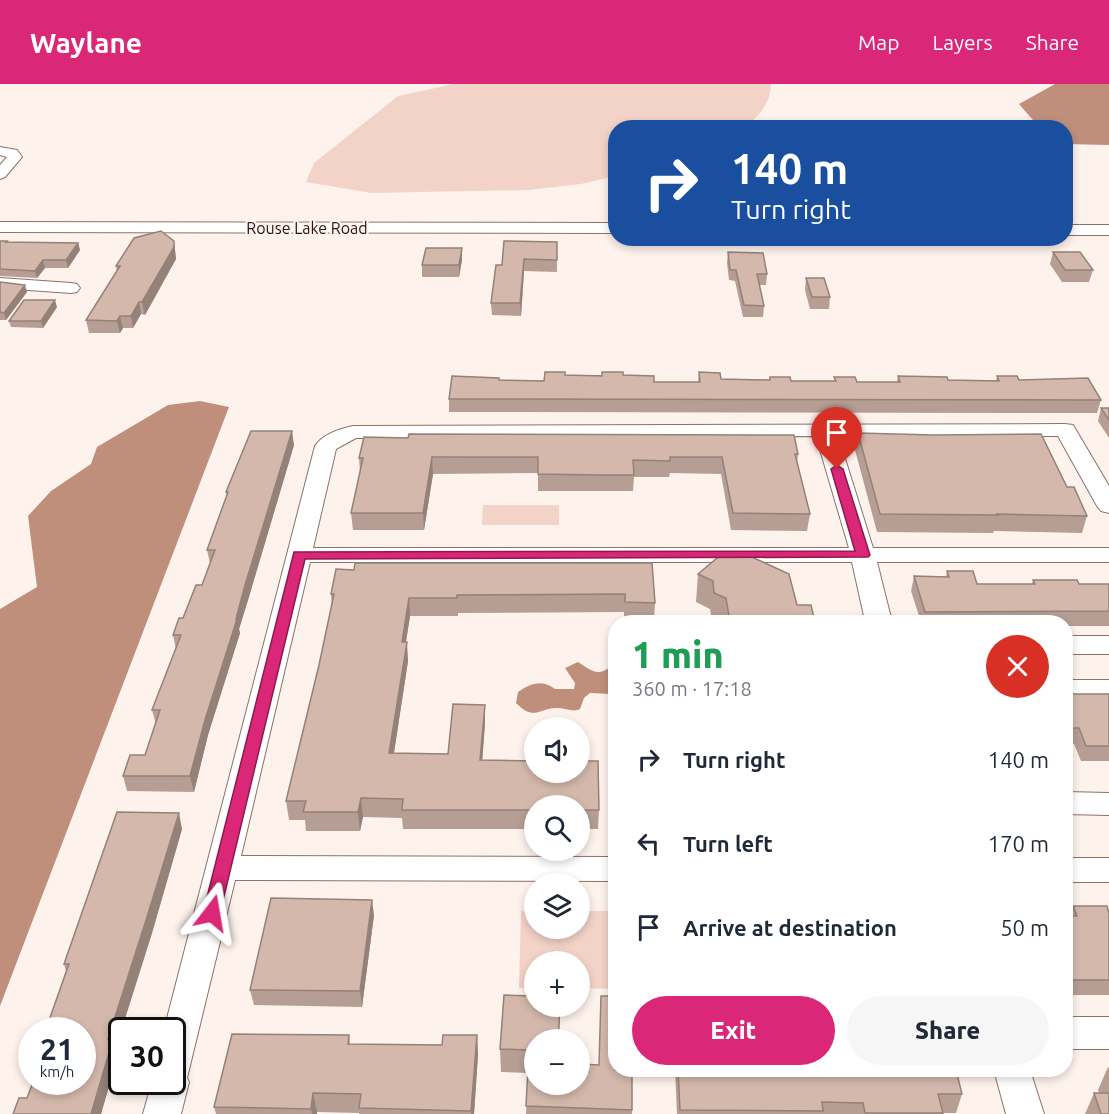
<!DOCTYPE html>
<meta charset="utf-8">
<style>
body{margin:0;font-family:Ubuntu,sans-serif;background:#f6f6f7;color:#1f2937;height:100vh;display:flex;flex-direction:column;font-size:22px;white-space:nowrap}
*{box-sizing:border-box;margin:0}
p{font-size:20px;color:#747a83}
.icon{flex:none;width:33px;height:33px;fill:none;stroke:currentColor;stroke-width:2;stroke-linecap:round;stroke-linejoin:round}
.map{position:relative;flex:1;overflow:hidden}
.side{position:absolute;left:608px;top:531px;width:465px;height:462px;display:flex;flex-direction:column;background:#fff;border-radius:24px;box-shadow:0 3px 9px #0003}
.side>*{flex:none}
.top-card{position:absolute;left:608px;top:36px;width:465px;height:126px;border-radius:24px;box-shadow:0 3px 9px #0003;background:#1a4fa0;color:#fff;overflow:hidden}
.fabs{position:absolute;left:524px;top:633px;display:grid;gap:12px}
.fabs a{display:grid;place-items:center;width:66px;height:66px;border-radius:50%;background:#fff;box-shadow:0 3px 9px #0003;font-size:30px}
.speed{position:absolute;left:18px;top:933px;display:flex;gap:12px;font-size:30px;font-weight:700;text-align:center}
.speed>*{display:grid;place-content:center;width:78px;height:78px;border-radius:50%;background:#fff;box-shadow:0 3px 9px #0003;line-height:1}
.speed small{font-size:15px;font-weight:400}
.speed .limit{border:3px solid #111;border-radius:9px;background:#fff;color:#111}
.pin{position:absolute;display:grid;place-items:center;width:51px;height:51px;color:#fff;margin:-62px -26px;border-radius:50% 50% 50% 0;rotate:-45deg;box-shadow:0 0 6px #0007}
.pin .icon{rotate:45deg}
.me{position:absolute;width:66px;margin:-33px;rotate:14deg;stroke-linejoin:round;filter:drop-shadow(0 0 4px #0008)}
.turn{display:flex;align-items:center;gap:21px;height:126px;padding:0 24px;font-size:27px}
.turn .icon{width:78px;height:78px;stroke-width:2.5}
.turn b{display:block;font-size:42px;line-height:51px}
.round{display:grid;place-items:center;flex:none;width:63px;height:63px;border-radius:32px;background:#f6f6f7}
.headline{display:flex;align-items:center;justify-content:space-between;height:102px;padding:0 24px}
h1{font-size:36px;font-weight:800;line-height:45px;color:#1e9e55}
.action{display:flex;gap:12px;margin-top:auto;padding:12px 24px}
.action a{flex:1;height:69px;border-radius:36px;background:#db2777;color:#fff;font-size:24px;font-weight:800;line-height:69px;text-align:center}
.action a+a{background:#f6f6f7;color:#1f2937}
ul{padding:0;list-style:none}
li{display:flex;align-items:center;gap:18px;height:84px;padding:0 24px}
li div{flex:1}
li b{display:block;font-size:22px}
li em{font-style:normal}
header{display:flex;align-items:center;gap:36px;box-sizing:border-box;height:84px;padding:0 30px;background:#db2777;color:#fff}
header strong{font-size:28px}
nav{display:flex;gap:33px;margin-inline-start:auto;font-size:21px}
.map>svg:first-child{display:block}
.green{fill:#f3d3c7}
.water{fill:#bf8f7b}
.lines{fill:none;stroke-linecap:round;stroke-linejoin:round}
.street-casing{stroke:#8c7267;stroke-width:2}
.street{fill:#fff;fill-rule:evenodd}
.wall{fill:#b69e94}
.shaded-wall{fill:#948178}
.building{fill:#d4b8ac;stroke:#948178;stroke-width:1.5}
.route{fill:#db2777;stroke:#8e194d;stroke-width:1.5}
.labels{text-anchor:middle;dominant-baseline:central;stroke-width:4.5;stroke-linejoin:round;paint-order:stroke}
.far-street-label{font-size:16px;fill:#221814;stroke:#fef2ed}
</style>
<header>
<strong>Waylane</strong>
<nav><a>Map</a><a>Layers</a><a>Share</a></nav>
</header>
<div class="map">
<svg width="1109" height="1030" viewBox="0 0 1109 1030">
<rect width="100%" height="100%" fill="#fef2ed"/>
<path class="green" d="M454 0H771C770 20 760 32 744 43L615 44V92L581 100 528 106 371 109 306 98 314 79 398 12Z
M483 421H559V441H482Z
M521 827H534V844H579V827H615V905L579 904V878H534V904H519Z"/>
<path class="water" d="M1055 0H1109V61L1065 60V44L1039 43 1019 20Z
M200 317 229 323 0 922V525L37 503 28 432 51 407 91 380 97 363 168 321Z
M578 578C594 588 598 594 615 579V614L611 610 590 609 584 614 580 625C572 629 565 623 556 624 537 625 534 637 516 619L518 608C530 599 543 595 555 605H574L575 599 565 584Z"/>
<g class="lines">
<defs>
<path id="street" d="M0 63 17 66 22 73 5 93 0 95V81L7 73 0 71Z
M0 138 615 139V149L0 148Z
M1065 141H1109V151H1065Z
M0 194 71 199 77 200 80 204 77 208 71 209 0 204Z
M1065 340 1073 341 1109 402V429L1101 427 1097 422 1058 352H838L873 464H1109V478H877L890 530 895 538H868L864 532 852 478H310L241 772 615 773V797L235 796 187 994 189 998 181 1030H143L152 998H172V946H164L315 362C323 350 339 345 353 342ZM816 352 849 464H313L336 365 356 354Z
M1065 552H1109V570H1065Z
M1065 596H1109V614H1065Z
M1065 708 1109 709V731L1065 730Z
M1065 774H1109V798H1065Z
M1065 933H1109V965H1065Z
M994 986H1030L1044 1030H1006Z"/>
</defs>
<use href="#street" class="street-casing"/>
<use href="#street" class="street"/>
</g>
<path class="wall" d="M0 157 8 158 78 159 80 166 68 184H45L37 194 0 192Z
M174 157 176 175 145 231 141 230 133 244H123L120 249H89L86 236 117 188 116 182Z
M557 158V188L524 187 521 232 492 231 491 219 502 181Z
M728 168 767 190 766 201H759L764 222 763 233H743L735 197 729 196 727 179Z
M1053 168 1093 186 1089 198H1062L1050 180Z
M462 176 459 193H422V181Z
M806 194 830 213 829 225H810L805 206Z
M0 198 27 208 6 236H0Z
M57 223 43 244 11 243 9 237Z
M699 288 721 295 769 296 770 293 791 297H834V293L857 298H897L898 292 948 296 996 297 997 292 1019 296 1101 316 1097 329 449 328V315L499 296 544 297 565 291H623L654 298H698Z
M1101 324H1109V354L1098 337Z
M858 349 1067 403 1087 432 1082 449 994 447 993 449 877 448 855 366Z
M294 361 248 516 239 545 240 549 208 651 194 708 127 707 123 692 145 671 156 640 152 626 176 565 173 551 202 501 210 479 207 466 227 412 226 408Z
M798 370 797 379 810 430 807 447 731 446 721 390 670 389 669 393H634L633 407H538V389L433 390 424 446H353L351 429 360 388 359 374Z
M652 479 655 519 654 537 624 536V528L458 529V532H410L406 558 408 577 394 669 448 670 485 621V639L482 676 599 726 598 745H579V722H534V745H403L402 734 363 733 360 747H306L305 736H289L286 717 319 581 332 522 331 510 354 486Z
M947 487 977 500H1032L1033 496 1079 500H1109V542H1065V538H921L911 507 914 492 946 493Z
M698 490 797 521 815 538H715L712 537 710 525 696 518Z
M1065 610H1109V677H1081L1074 660 1065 659Z
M182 745 152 849 116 963 118 971 101 1030H13L27 1014 82 946H48L47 942 66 887 64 880Z
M1073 822 1109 829V911H1065V832H1070Z
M374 831 362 923 254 921 250 906Z
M560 922 559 956H534V1000L615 986H657L656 993 632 992V1030H526L528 989 501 988 500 965Z
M349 951 350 960 442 961 477 951 478 971 474 1030H359V1029L317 1028V1030H216L214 1023Z
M1108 983 1109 984V1030H1085L1094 1009H1099L1098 1006Z
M675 986H956L962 1010 956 1029H943V1030H677Z"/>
<path class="shaded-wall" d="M174 157 176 175 145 231 142 218Z
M78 159 80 166 68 184 66 176Z
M462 164V176L459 193V181Z
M524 175V187L521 232 520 219Z
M43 176 45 184 37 194 35 187Z
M25 201 27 208 6 236 4 229Z
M55 216 57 223 43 244 41 237Z
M139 218 141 230 133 244 131 232Z
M120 232 123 244 120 249 117 237Z
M292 347 294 361 248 516 239 545 240 549 208 651 194 708 190 692 205 636Z
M432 373 433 390 424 446 423 429Z
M409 514 410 532 403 576 402 558Z
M407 558 408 577 391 688 389 669Z
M485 621V639L481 695 480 676Z
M361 714 363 733 360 747 358 728Z
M179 729 182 745 152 849 116 963 118 971 101 1030H91L108 955Z
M372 816 374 831 362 923 360 907Z
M477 951 478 971 474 1030H471Z
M313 1009 317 1028V1030H312L311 1025Z"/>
<path class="building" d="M161 147 174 157V163L142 218H139L131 232H120L117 237 86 236 120 182H116L134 154Z
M0 157H7L6 158 78 159 66 176H43L35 187 0 185Z
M504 157 557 158V176L524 175 520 219H491L496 181H502Z
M426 164H462L459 181H422Z
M728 168 763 169 767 190H757L764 222 744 221 736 186H730Z
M1053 168H1080L1093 186H1065Z
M806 194H824L830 213H812Z
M0 198 25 201 4 229 0 228Z
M24 216H55L41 237H9Z
M545 288H565V291L602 292V288H623V291L654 292V298H700L699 288 720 289 721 295 770 296V293H790L791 297H836L834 293H855L857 298H900L898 292 947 293 948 296 999 297 997 292H1017L1019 296 1088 294 1101 316 449 315 452 292 499 294V296L544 297Z
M1101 324H1109V336Z
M251 347H292L245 501 236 535H237L205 636 190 692H123L130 671H145L160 626H152L181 551H173L179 534H183L196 501H202L215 466H207L228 408H226Z
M858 349 933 351 1041 350 1067 403H1074L1087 432 997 430 998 431 880 430Z
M409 350 794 351 798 370H795L810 430 733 429 722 373H670V377L633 376 634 391H600L538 390V373H432L423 429H351L363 374H359L364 353 408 354Z
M723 469H743L789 490 797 521H811L815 538H730L726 514 714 509 713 497 698 490Z
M355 479H652L655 519 625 518V510L457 511V514H409L402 558H407L389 669 448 670 453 620 485 621 480 676 534 677V688H579V677H598L599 726H579V722H534V726H402L403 715 361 714 358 728H303L306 717H286L319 581 334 510H331L336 485 354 486Z
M947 487H973L977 500H1035L1033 496H1077L1079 500H1109V527L925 528 914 492 949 493Z
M1065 610H1109V662H1086L1079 644H1065Z
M117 728 179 729 147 833 108 955H113L91 1030H13L19 1014H27L33 998H82V946H52L53 942H47L69 880H64Z
M271 814 372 816 360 907 250 906Z
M1073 822H1107L1109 829V896H1065V832H1077Z
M504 911 534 912V922H560L558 956H534V1000H579V980L599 981 601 912H615V986H632V1026L526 1022 529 966 500 965Z
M232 950 349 951 348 960 442 961 443 951H477L471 1027 359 1024 361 1010 313 1009 311 1025 214 1023Z
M678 986H956L962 1010H938L943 1029H865L863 1019 822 1018 823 1027 680 1026Z
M1094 1009H1109V1030H1101Z"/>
<path class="route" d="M837 381 843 385 870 471 868 473 305 475 220 829 218 834 212 836 205 834 203 829 294 468 855 467 831 385Z"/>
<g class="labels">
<g class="far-street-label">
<text x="307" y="144">Rouse Lake Road</text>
</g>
</g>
</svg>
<div class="fabs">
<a><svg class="icon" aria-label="sound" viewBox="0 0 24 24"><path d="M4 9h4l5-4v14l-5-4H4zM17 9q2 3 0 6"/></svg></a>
<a><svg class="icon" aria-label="search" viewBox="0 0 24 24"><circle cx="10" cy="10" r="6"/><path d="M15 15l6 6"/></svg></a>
<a><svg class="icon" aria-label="layers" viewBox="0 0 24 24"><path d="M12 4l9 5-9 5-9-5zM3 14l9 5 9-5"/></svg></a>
<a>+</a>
<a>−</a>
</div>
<div class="speed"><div>21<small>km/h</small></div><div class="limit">30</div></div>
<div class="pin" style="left:837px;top:385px;background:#d93025"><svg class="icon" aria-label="arrive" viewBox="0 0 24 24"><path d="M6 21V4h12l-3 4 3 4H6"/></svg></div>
<svg class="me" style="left:212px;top:829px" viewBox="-20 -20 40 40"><path d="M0-17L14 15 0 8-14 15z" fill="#db2777" stroke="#fff" stroke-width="4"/></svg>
<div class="top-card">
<div class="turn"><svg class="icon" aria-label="right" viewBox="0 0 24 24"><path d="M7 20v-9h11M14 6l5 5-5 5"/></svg><div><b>140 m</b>Turn right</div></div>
</div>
<section class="side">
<div class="headline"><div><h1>1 min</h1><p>360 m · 17:18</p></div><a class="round" style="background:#d93025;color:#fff"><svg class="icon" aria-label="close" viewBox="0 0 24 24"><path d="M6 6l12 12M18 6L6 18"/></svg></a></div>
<ul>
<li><svg class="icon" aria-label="right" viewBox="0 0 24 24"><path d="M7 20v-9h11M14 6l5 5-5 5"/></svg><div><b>Turn right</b></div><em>140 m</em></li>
<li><svg class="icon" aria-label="left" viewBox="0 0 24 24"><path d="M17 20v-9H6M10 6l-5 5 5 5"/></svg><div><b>Turn left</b></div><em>170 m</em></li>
<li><svg class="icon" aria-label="arrive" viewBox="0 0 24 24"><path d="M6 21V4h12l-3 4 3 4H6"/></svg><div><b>Arrive at destination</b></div><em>50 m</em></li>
</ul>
<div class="action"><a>Exit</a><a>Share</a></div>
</section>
</div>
